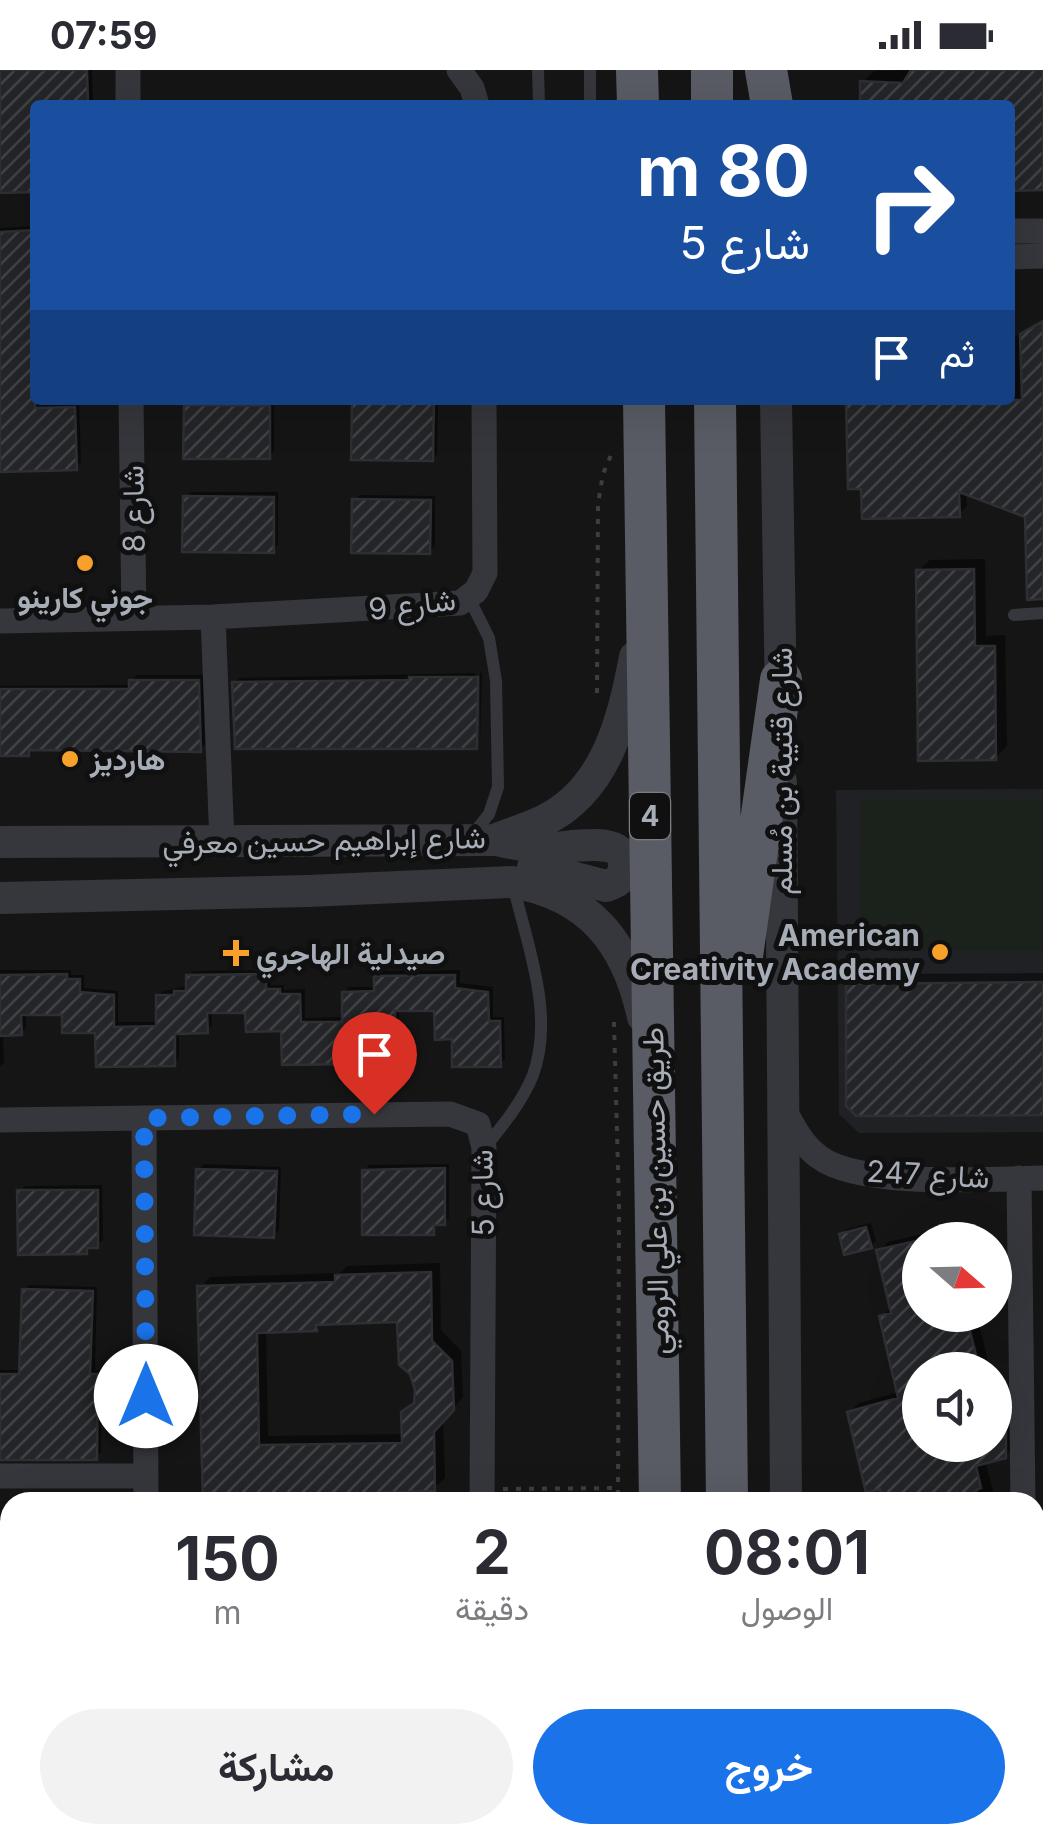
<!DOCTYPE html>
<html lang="ar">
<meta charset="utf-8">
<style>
body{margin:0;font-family:Inter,Vazirmatn,sans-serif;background:#f2f2f3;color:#2b2b33;direction:rtl;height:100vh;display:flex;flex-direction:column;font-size:38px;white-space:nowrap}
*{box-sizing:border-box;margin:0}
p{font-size:32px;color:#7c7c81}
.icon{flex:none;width:55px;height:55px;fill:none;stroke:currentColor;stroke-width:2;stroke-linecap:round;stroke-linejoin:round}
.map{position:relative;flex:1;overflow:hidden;direction:ltr}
.side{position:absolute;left:0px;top:1422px;width:1045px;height:352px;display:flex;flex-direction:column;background:#fff;border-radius:30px 30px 0 0;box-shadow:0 10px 40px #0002;direction:rtl}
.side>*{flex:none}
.guide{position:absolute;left:30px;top:30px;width:985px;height:305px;border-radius:10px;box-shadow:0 10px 40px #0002;direction:rtl;background:#1a4fa0;color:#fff;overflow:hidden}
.needle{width:65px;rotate:110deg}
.buttons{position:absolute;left:902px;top:1152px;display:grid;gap:20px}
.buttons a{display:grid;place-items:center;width:110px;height:110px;border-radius:50%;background:#fff;box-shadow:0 10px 40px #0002;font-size:50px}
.pin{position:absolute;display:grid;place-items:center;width:85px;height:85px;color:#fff;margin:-102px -42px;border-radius:50% 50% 50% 0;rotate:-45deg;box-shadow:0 0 10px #0007}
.pin .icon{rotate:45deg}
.me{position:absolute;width:110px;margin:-55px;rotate:0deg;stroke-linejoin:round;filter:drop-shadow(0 0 8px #0008)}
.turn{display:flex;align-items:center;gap:35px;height:210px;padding:0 40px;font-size:45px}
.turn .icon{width:130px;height:130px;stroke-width:2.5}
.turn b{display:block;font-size:70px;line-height:85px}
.then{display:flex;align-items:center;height:95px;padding:0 40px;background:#0003;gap:20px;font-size:38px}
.eta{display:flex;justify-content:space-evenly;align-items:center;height:170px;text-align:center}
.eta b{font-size:60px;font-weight:700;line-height:70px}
.cta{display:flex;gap:20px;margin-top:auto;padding:20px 40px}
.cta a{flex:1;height:115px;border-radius:60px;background:#1a73e8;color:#fff;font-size:40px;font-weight:700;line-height:115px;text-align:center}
.cta a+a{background:#f2f2f3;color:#2b2b33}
.status{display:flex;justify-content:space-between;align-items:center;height:70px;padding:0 50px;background:#fff;direction:ltr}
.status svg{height:28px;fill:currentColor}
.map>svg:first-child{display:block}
.built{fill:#202124}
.grass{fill:#1a221b}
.shadow{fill:#0007;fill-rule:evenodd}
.building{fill:url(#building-hatch);stroke:#2e2f33;stroke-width:2.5;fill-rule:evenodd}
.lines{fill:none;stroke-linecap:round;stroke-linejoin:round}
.path{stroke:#3b3e43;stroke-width:4;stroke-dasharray:5 8;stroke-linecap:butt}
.service{stroke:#35373c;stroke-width:12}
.minor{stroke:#35373c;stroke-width:25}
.tertiary{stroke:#35373c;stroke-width:32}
.trunk{stroke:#595c64;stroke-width:42}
.route{stroke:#1a73e8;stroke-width:18;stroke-dasharray:0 32.4}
.poi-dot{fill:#f7a12c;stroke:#101011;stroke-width:4}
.labels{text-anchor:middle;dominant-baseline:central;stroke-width:10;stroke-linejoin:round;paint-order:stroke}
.shield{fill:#101011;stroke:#797e85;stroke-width:2.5}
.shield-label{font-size:28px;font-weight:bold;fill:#a6adb7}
.street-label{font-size:30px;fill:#a6adb7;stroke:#101011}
.poi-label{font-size:30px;font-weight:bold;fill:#a6adb7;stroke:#101011;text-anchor:start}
</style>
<div class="status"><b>07:59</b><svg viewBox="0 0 49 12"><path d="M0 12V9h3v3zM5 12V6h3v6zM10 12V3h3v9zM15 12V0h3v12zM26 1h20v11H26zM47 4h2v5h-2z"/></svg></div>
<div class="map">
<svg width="1043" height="1773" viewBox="0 0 1043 1773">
<defs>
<pattern id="building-hatch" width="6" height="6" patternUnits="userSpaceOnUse" patternTransform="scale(2.5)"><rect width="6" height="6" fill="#242528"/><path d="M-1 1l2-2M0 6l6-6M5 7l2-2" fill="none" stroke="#414245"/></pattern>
</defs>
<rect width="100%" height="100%" fill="#151516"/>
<path class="built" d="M1043 719V1062L859 1063 839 1044 836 720Z"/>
<path class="grass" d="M861 729H1043V880H860Z"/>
<path class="shadow" d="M0 0H92L93 35H35V120L0 121Z
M914 0H1043V118L1010 119V35H853L862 24 863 12 874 1Z
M35 156V330H79L81 392 76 397 0 400V158Z
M1043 250V510L1027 445 966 422 967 436 959 444 864 416 848 330H1010V269Z
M353 330H438L437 384 432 389Z
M191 331 274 332V381L269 387 186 336Z
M191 422H278V475L273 480 186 427Z
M360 425 435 426V476L429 481 355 430Z
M985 489 986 566 1005 565 1007 676 995 688 918 501 930 490Z
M475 603 476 676 234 613 240 608Z
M480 603H482L480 673Z
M136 605H204L205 674 200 680 34 678 28 683 0 684V616L131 615Z
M0 900H71V905H84V918L118 921V952H158V926L163 921 188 916V906L194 901 271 900V915H284V920L305 919V948L344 947V923L349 917H376V907L382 901 460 900V913L493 917V947H504L505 989 500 994 454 967 437 938 399 939V953L394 958H366V987L360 992 248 940H212V955L207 961H179V988L174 993 64 942 26 943V958L20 963H3L4 993 0 996Z
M1043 903V1042L849 915 860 904Z
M204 1094 281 1097 279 1160 273 1165 198 1100Z
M449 1094V1148L438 1153 433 1162 364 1101 369 1095Z
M102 1115 103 1170 86 1182 20 1121 25 1116Z
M871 1153 876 1171 871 1176 842 1165 847 1159Z
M956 1156 960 1170H920V1245H977L990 1300H920V1375H995V1320L1012 1316 1014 1376 1005 1386 985 1391 996 1432H886L850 1342 859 1333 899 1322 881 1247 892 1236 879 1181 888 1172Z
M440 1193 441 1260 461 1281 463 1327 443 1350 445 1408 434 1418 324 1423 317 1430 206 1432 200 1218 210 1207 340 1203 347 1196ZM399 1250 418 1320 414 1332 404 1343V1364L268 1366 266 1260 316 1259 322 1252Z
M29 1215 97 1217 95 1300H102L101 1382 96 1387 0 1389V1300H22L24 1220Z
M26 1765H99V1773H27Z
M909 1765H978L990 1773H917L916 1769 910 1770Z"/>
<path class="building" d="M0 0H87L88 34 35 35V122L0 123Z
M911 0H1043V120L1010 121V35H860V11L903 13Z
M35 160V338L75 337 77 400 0 402V162Z
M1043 251V529L1027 530 1025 447 959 422 960 447 862 449 861 419H848L846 330H1022L1020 264Z
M352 330H434L433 391 351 390Z
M184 335 270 336V389H183Z
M183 426 274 427V483L182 482Z
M352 429 431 430 430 484 351 483Z
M974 499 975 576H995L996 690 918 691 916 500Z
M409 607H478L477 679H235L232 612 409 610Z
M129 610H199L201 682 29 680V686H0V619H129Z
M67 904V909H80V922L114 925V957L156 956V925H174V921H186V905L266 904V919H280V924H300L301 952H342V922L374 921V906L455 905V918L488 922 489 951H500L501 997H452V969L435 970 434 941H395V961H362V994L282 995 281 961 246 962 245 943H207L208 963 175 964V996L96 997 95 963H62V945H21L22 965 0 966V905Z
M1043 912V1045L856 1046 846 1036V914Z
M445 1098V1155H434V1165H362V1100Z
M196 1099 277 1101 274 1168 194 1165Z
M17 1120H98V1178H87V1184L18 1185Z
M866 1157 872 1178 844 1185 839 1164Z
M920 1170V1245H966L979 1297 920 1300V1375H995V1321L1002 1320 1006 1333V1388L976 1396 981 1418 976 1420 979 1432H883L880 1419 866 1423 847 1342 898 1328 879 1246 891 1243 876 1180Z
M431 1202 432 1271 452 1291 454 1340 434 1362 435 1421 318 1425V1432H203L197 1216 335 1212V1205ZM397 1252 399 1295 410 1304 415 1320 414 1333 401 1342 402 1373 259 1375 257 1263 317 1261 316 1255Z
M22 1219 93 1221 90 1304H98L97 1390H0V1304H19Z"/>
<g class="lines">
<path class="path" d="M597 623 598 434 603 404 611 385
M614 952 619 1136 618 1432
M503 1419 619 1418
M609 1773 610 1765"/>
<path class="service" d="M538 0 539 35
M590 0V35
M469 528 489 568 496 611 498 717 489 744 474 763
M1014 545 1043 543
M486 1076C504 1054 522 1032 533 1005 555 945 527 874 513 815
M0 1481H10"/>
<path class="minor" d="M128 0V35
M459 0 472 18 477 35
M1010 161H1043
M1010 187 1043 186
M131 330 134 547
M213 547 222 773
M0 551 213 547 460 533 476 521 485 503 484 330
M783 1037C793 1056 802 1075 819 1087 860 1118 990 1109 1043 1108
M144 1048 146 1432
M0 1050 450 1044 478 1054 484 1078 482 1432
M1019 1108 1023 1432
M0 1406H146
M1035 1712H1043
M147 1765V1773
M491 1765 492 1773
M1025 1765V1773"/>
<path class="tertiary" d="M776 330 781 633
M781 712 786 1432
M496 770C514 774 533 778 552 778 569 778 634 762 623 802 621 811 614 813 606 816L533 797
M0 772 494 770C511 763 529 758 545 750 607 719 623 649 635 587
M0 828 308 821 512 812C589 825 627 872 643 947
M787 1765V1773"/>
<path class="trunk" d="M637 0 638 35
M712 0V35
M766 0 772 35
M644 330 660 1432
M715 330 727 1432
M741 893 781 610
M734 1765 735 1773
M658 1773 659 1765"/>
</g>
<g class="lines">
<path class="route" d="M146 1326 144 1048 374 1044"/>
</g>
<g class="poi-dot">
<circle cx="85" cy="493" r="10"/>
<circle cx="70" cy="689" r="10"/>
<circle cx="940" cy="882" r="10"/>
<path d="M231 868h10v10h10v10h-10v10h-10v-10h-10v-10h10z"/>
</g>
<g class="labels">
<rect class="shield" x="630" y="723" width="40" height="46" rx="8"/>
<g class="shield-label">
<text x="650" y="746">4</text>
</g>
<g class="street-label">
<text transform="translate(133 439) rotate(-91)">شارع 8</text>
<text transform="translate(412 534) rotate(-7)">شارع 9</text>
<text transform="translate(781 701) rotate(-90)">شارع قتيبة بن مُسلم</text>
<text transform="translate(324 770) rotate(-1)">شارع إبراهيم حسين معرفي</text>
<text transform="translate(928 1104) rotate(3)">شارع 247</text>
<text transform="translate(655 1121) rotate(-91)">طريق حسين بن علي الرومي</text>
<text transform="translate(482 1123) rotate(-91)">شارع 5</text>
</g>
<g class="poi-label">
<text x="85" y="527" text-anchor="middle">جوني كارينو</text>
<text x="90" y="689">هارديز</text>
<text x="920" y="865" text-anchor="end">American<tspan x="920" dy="34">Creativity Academy</tspan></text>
<text x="256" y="883">صيدلية الهاجري</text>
</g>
</g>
</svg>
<div class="buttons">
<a><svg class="needle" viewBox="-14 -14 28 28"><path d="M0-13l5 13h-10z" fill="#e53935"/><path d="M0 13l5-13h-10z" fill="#7c7c81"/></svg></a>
<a><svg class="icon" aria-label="sound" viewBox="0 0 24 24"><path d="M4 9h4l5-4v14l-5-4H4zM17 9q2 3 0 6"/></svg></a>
</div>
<div class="pin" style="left:374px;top:1044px;background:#d93025"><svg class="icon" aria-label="arrive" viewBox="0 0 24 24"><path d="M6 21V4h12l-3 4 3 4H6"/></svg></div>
<svg class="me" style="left:146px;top:1326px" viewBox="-20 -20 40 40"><circle r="19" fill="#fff"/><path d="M0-13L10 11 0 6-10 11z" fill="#1a73e8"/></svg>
<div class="guide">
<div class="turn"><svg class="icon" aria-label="right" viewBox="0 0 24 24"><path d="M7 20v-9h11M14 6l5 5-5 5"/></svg><div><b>80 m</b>شارع 5</div></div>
<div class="then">ثم<svg class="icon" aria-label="arrive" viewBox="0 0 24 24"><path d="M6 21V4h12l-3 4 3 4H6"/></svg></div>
</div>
<section class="side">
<div class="eta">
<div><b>08:01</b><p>الوصول</p></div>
<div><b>2</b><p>دقيقة</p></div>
<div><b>150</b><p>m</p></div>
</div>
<div class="cta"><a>خروج</a><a>مشاركة</a></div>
</section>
</div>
